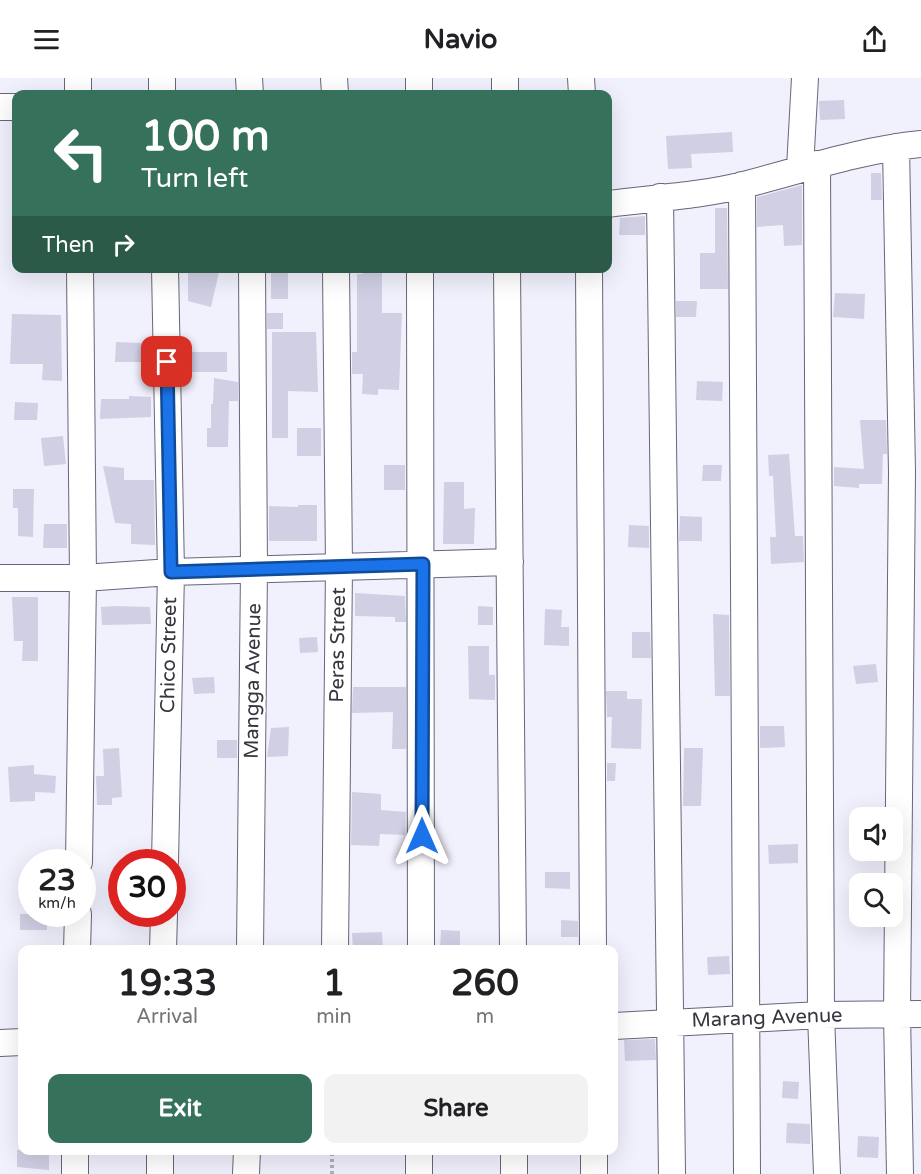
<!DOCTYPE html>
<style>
body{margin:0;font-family:"Varela Round",sans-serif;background:#f2f2f2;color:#202124;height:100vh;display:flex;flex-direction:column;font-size:22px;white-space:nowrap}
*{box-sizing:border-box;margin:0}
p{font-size:20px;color:#757577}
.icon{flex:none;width:33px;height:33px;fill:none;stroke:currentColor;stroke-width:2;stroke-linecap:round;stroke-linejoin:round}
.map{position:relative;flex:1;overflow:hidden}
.sheet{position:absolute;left:18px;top:867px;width:600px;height:210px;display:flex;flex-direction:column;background:#fff;border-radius:12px;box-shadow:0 6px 24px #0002}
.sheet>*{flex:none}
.banner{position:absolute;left:12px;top:12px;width:600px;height:183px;border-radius:12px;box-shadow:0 6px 24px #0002;background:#36715b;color:#fff;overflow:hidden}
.controls{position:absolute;left:849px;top:729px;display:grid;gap:12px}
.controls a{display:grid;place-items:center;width:54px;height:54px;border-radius:12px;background:#fff;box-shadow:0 6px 24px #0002;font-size:30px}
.speed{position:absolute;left:18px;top:771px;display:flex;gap:12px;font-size:30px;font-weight:700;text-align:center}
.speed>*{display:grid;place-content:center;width:78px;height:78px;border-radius:50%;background:#fff;box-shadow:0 6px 24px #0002;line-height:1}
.speed small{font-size:15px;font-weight:400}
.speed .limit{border:9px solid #d22;background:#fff;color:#111}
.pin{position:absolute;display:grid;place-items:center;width:51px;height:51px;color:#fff;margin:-26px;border-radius:12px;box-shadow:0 3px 9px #0006}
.me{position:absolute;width:66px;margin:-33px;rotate:0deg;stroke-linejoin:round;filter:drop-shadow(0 0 4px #0008)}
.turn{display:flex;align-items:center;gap:21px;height:126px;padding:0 30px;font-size:27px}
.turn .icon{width:78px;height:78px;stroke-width:2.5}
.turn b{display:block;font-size:42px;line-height:51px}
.then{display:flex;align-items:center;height:57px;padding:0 30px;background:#0003;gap:12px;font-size:22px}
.eta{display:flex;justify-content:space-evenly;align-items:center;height:102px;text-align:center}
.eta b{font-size:36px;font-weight:700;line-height:42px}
.primary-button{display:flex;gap:12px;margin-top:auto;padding:12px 30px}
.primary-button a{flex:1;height:69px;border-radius:12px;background:#36715b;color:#fff;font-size:24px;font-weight:700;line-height:69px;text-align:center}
.primary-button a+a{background:#f2f2f2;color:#202124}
header{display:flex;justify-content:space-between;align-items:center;height:78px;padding:0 30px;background:#fff;font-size:27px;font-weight:700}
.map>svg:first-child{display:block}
.building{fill:#d1cfe4}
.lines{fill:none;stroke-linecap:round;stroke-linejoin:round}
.minor-casing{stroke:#686678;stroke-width:28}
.path{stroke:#b0afbb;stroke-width:4;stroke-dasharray:3 3;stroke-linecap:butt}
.minor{stroke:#fff;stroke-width:26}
.route-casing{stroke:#114b97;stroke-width:15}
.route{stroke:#1a73e8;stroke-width:10}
.labels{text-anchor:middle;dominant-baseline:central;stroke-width:4.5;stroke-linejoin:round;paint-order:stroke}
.street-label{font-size:20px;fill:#36363e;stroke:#fff}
</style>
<header><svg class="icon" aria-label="menu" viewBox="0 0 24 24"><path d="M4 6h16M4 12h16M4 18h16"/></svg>Navio<svg class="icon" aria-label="share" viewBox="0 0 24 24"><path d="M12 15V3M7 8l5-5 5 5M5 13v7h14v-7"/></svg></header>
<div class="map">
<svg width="921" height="1096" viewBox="0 0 921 1096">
<rect width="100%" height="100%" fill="#f1f0fd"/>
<path class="building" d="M844 22 845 41 820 42 819 23Z
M732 54 733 74 691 76 692 90 668 91 666 58Z
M871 95H881L882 122H871Z
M802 107V167L784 168 783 147 757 149V119Z
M715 130H727L728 211H700V175H715Z
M645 138V157H619L620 140Z
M188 190H220L211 229 188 223Z
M271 190H288V221H271Z
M362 190H382V235H402L399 312 378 311V317L362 316 363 296H352V274H357V196H362Z
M835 215 865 216 864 241 833 239Z
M676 223H697L696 239H676Z
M267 235H283V251H267Z
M12 236 61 237 62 303 42 302 43 286H10Z
M272 254H316L318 314 288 313V360H272Z
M116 264 142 265V284H115Z
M192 274H227V294H192Z
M214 300 238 304V323H229L228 369H207V350H211V326H213Z
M697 303 723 304 722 323 696 322Z
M129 318 151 319V339L100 341 101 321H129Z
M15 324 38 325 37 342H14Z
M860 342H886L887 376H883L882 406H859V410L834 408V389L864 391Z
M297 350H321V378H297Z
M63 358 66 386 44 388 41 360Z
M789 376 795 458H803L804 484 771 486 770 459H776L773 398H769L768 377Z
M384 387H405V412H384Z
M703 387H722L721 403H702Z
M103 388 124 390V402H154L155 467 131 466V446L115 445Z
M444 404H464V431L475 430 474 466H443Z
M13 411H34L33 459 18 458V430H13Z
M298 427H317V463H269V428L298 429Z
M680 438 702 439V463H679Z
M44 446H67V470H43Z
M629 447 649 448V470L628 469Z
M355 515 405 518 406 544H395V539L355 538Z
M12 519H38V583H22L23 563H14Z
M116 528 150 529 151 546 102 547 101 529Z
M478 528 493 529V547H478Z
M545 531 562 532 561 549H569V568L544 567Z
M713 536 729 537 730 618H715Z
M632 554H650L651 580H632Z
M317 559 318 574 300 575 299 560Z
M468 568H489V597H495V622L469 621Z
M876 586 878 604 856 606 853 588Z
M214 599 215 615 194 616 192 600Z
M353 609H406V671H392L393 634 352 635Z
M606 613H627V621H642L641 671 611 670 612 639H607Z
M760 648H784L785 669 760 670Z
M289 649 288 678 267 679 271 650Z
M217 662H237V680H217Z
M119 670 122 719 112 720V727H97L96 698H104L103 671Z
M684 670H703L701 728H683Z
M607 685H616L615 703H607Z
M34 687V696L56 698 55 715 35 714V723L10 724 8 689Z
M352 714 381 716V732L406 734 405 757 380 756 379 768 351 767Z
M798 766V785L769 786 768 767Z
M545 794H570V811L545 810Z
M20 836H47V852H20Z
M561 842 578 843V859H561Z
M441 852 460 853V872H440Z
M382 854 383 872H353L352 855Z
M729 878 730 896 708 897 707 879Z
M655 961 656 982 625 983 624 962Z
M783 1003 799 1004 798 1021 782 1020Z
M787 1045 810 1046V1066L786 1065Z
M858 1058 879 1059 878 1080 857 1079Z
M17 1072H49V1092L17 1089Z"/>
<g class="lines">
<defs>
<path id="minor" d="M78 0V16
M162 0V16
M249 0 250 16
M334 0 335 16
M581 0 582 16
M419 16V0
M505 16V0
M0 29H16
M896 69 902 394 897 936 900 1096
M817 86 821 937 827 1096
M800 90 805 0
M742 107 747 1096
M660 119 672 1096
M608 126C652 120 700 118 743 107 802 92 860 72 921 66
M420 190 421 872
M507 190 513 872
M589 190 593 872
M0 500H83L171 494 510 484
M79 784 83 500 80 190
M165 784 171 494 165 190
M77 872 78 836
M163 872 164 836
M250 872 254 491 252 190
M335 872 339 489 336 190
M614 948 821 937 921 936
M0 965 22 964
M514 1072V1096
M594 1072V1096
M75 1096V1072
M160 1096V1072
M246 1096 247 1072
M419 1096V1072"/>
</defs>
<use href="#minor" class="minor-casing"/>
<path class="path" d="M332 1096V1072"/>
<use href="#minor" class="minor"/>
</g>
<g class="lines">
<defs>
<path id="route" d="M167 284 171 494 423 486 422 758"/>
</defs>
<use href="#route" class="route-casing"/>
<use href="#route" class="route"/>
</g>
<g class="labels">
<g class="street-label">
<text transform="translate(338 567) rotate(-89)">Peras Street</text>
<text transform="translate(169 577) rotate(-89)">Chico Street</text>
<text transform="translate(253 603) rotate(-89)">Mangga Avenue</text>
<text transform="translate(767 940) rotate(-2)">Marang Avenue</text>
</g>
</g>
</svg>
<div class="controls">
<a><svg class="icon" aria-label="sound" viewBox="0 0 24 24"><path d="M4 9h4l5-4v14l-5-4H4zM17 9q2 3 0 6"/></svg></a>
<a><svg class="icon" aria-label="search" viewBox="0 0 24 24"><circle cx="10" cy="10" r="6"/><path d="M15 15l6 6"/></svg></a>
</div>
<div class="speed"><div>23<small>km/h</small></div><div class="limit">30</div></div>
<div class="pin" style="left:167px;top:284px;background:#d93025"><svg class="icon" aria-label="arrive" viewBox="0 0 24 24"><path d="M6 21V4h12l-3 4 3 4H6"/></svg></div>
<svg class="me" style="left:422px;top:758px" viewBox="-20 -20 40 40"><path d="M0-17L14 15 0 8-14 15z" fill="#1a73e8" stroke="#fff" stroke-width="4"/></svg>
<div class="banner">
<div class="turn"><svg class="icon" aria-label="left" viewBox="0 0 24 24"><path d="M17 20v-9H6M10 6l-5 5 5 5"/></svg><div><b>100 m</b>Turn left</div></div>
<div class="then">Then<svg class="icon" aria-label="right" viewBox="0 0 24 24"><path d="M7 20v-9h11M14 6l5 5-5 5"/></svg></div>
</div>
<section class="sheet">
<div class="eta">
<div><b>19:33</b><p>Arrival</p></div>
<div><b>1</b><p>min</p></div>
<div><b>260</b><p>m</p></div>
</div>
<div class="primary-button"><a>Exit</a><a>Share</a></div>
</section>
</div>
